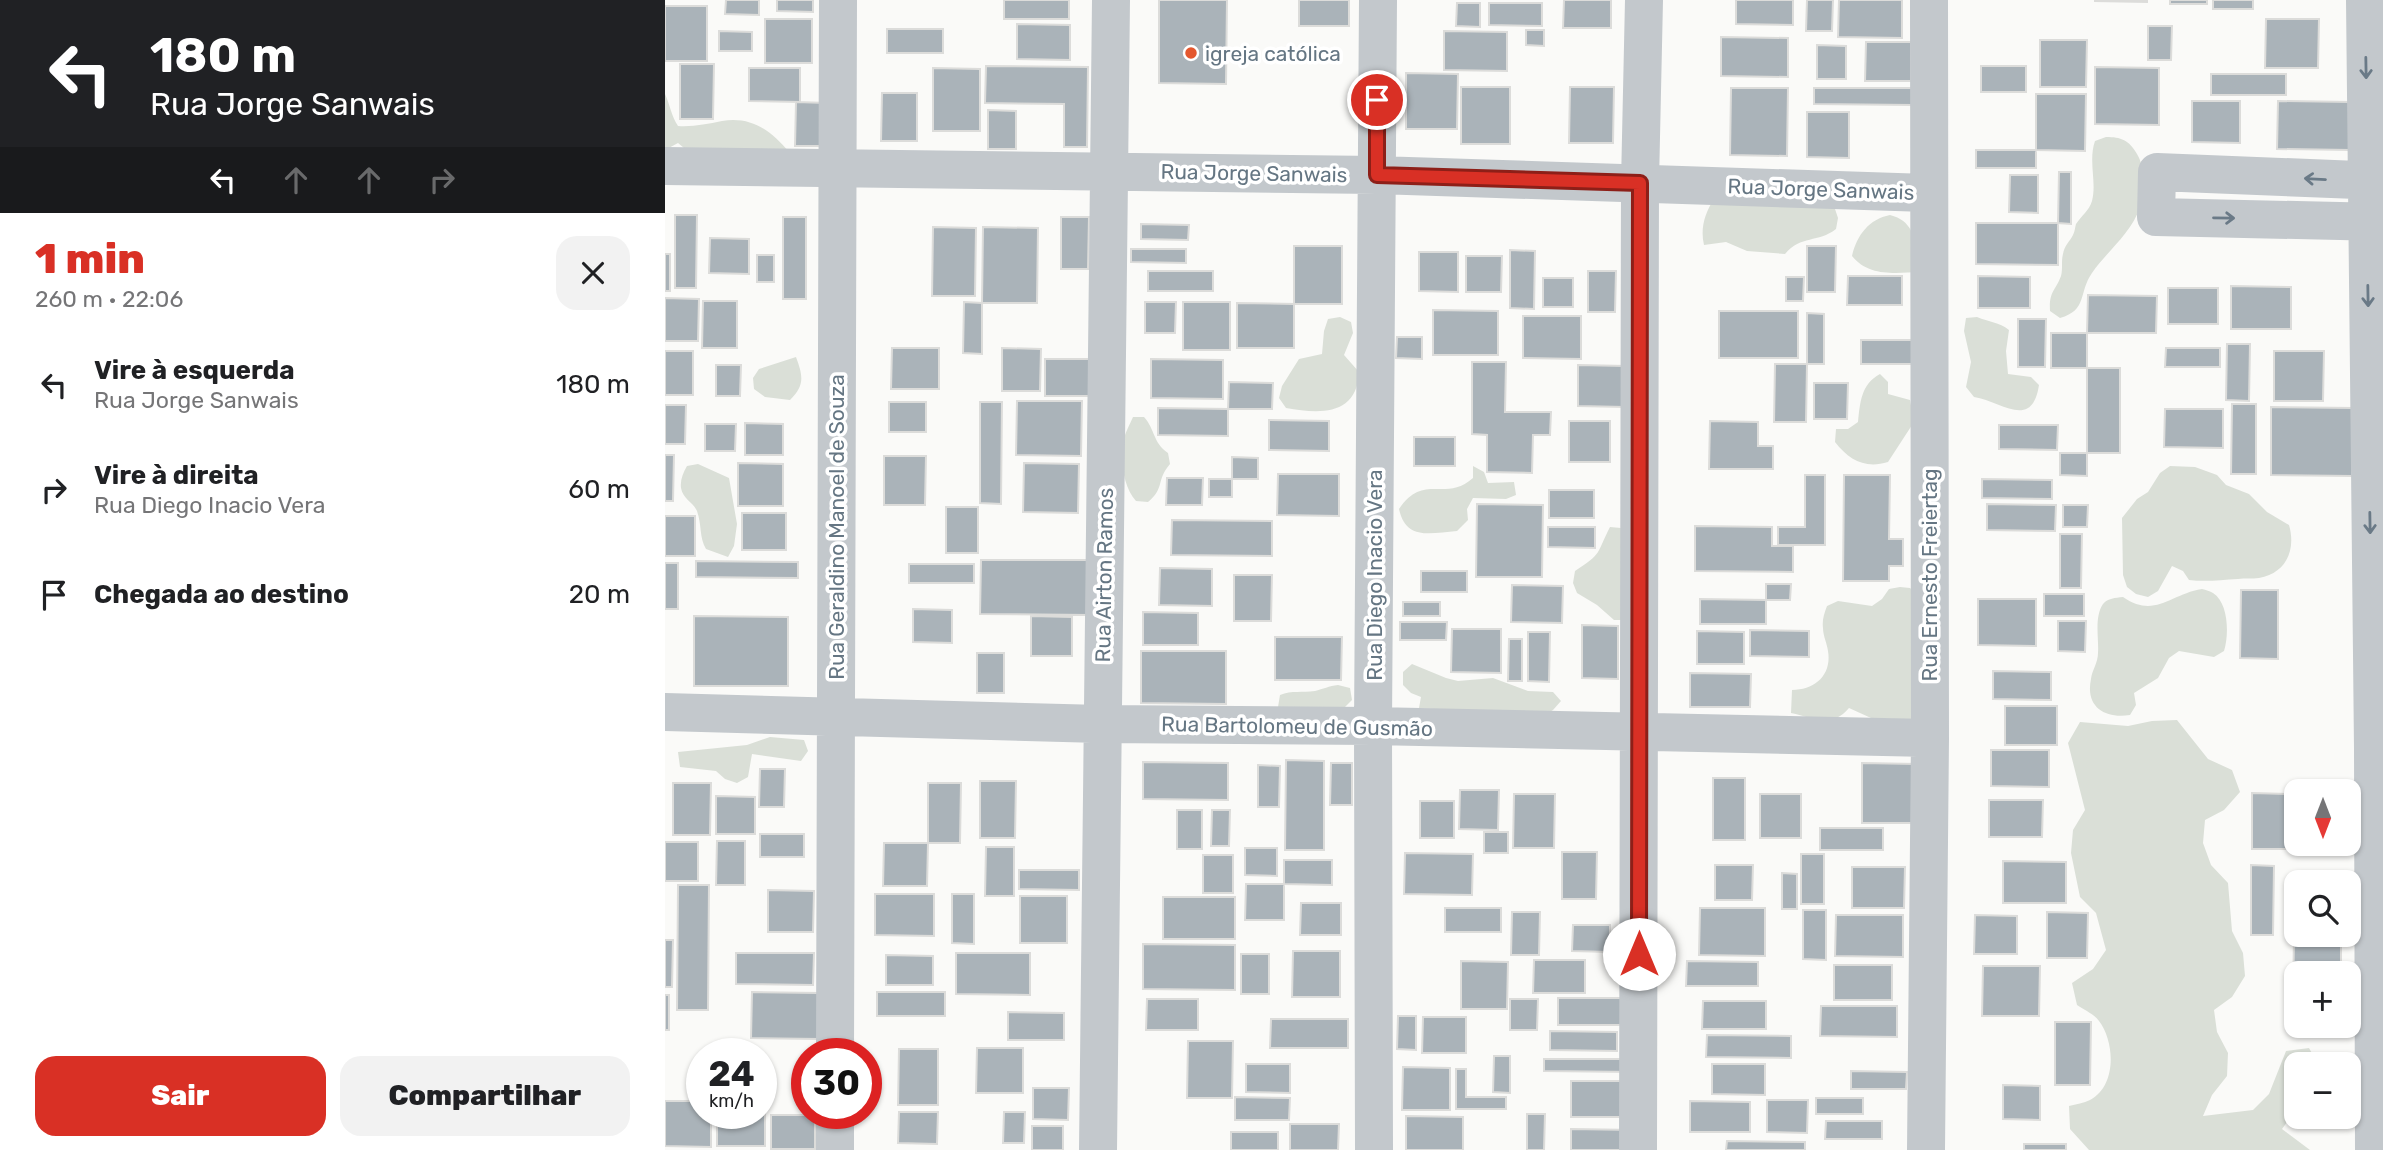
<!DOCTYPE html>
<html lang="pt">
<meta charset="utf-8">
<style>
body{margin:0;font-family:Rubik,sans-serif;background:#f2f2f2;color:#202124;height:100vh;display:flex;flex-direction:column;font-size:26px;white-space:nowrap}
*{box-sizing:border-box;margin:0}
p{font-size:23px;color:#757577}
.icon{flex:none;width:38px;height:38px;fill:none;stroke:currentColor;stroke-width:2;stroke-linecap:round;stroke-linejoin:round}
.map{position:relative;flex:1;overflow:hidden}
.details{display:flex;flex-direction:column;background:#fff;width:665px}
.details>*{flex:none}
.hud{background:#202124;color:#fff;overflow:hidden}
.needle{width:46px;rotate:180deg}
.tools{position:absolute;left:1619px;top:779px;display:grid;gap:14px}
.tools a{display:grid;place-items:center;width:77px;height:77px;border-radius:14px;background:#fff;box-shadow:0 2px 5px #0004;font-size:35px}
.speed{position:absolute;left:21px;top:1038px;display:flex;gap:14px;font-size:35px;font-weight:700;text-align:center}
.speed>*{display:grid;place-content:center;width:91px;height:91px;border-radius:50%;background:#fff;box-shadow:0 2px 5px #0004;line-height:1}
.speed small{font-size:18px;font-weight:400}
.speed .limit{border:10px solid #d22;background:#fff;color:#111}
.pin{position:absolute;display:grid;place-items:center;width:60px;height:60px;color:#fff;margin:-30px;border:4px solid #fff;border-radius:50%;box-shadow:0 2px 7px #0007}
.me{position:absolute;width:77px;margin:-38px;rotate:0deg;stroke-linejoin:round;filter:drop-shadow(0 0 5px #0008)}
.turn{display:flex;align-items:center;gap:24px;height:147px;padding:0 35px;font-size:32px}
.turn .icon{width:91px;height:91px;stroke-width:2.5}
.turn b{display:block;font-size:49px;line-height:60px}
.lanes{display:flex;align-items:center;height:66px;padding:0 35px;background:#0003;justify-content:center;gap:35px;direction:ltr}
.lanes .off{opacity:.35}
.round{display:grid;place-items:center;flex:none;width:74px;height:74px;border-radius:21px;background:#f2f2f2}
.overview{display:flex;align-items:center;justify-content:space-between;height:119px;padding:0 35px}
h1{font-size:42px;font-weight:800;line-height:52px;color:#d93025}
.button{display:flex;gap:14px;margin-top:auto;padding:14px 35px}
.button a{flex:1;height:80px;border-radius:21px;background:#d93025;color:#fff;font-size:28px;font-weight:800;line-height:80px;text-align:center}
.button a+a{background:#f2f2f2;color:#202124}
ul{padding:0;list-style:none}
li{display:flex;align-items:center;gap:21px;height:105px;padding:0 35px}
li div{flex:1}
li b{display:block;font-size:26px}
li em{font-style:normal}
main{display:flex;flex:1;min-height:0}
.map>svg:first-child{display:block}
.green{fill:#dadfd7}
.building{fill:#aab3b9;stroke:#dcdcda;stroke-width:2}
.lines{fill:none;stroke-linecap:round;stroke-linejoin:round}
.minor{stroke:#c3c8cc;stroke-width:38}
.oneway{stroke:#6a7a87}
.route-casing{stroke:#8d1f18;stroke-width:18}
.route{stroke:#d93025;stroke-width:12}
.poi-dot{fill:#e4572e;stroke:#fff;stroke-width:2.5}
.labels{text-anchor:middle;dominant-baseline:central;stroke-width:7;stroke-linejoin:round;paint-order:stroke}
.poi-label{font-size:21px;fill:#657683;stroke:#fff;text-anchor:start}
.street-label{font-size:21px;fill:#657683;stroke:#fff}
</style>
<main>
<section class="details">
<div class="hud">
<div class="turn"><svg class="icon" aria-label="left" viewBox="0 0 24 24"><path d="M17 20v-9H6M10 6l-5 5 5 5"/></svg><div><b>180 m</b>Rua Jorge Sanwais</div></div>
<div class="lanes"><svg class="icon" aria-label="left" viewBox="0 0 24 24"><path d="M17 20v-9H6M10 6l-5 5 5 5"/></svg><svg class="icon off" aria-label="ahead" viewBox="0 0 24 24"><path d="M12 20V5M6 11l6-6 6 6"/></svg><svg class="icon off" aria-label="ahead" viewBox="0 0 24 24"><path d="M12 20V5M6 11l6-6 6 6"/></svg><svg class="icon off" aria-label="right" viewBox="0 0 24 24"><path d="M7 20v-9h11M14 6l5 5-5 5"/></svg></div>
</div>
<div class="overview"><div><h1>1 min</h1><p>260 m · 22:06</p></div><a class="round"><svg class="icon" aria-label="close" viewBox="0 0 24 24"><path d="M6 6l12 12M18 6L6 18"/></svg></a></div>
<ul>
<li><svg class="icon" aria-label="left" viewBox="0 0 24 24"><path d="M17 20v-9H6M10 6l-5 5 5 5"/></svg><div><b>Vire à esquerda</b><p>Rua Jorge Sanwais</p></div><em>180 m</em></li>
<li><svg class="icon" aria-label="right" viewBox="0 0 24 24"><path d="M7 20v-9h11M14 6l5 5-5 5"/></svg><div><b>Vire à direita</b><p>Rua Diego Inacio Vera</p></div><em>60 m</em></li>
<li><svg class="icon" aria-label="arrive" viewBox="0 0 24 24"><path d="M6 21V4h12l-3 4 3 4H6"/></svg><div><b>Chegada ao destino</b></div><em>20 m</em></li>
</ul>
<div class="button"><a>Sair</a><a>Compartilhar</a></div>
</section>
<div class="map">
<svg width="1718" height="1150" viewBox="0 0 1718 1150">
<rect width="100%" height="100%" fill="#fafaf8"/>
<path class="green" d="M0 94C5 105 6 115 13 126 28 127 42 124 57 121 87 116 106 131 124 152L31 158 13 143 0 150Z
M1441 137C1456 137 1464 140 1472 154 1478 164 1478 174 1477 185 1476 192 1477 200 1475 207 1466 234 1442 251 1427 273 1413 293 1423 310 1395 318L1385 311C1384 291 1390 292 1396 276 1398 268 1396 261 1398 254 1399 246 1405 241 1408 235 1410 231 1410 227 1411 224 1416 216 1424 211 1427 201 1432 182 1423 161 1430 141Z
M1049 199 1169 206 1173 218 1171 229C1153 243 1136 235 1120 254L1082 251 1061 242 1039 245C1035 228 1040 213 1049 199Z
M1225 215C1253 222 1250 247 1255 272 1230 273 1204 277 1187 256 1192 235 1204 219 1225 215Z
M675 317 686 322 688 333 679 355 694 372C692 416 655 414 621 408L614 398 617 386 634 359 657 354 659 331 663 319Z
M1312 317C1324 322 1334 322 1344 330L1341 351 1343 374 1366 377 1374 385C1367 431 1336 401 1309 397L1301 387 1306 362 1299 331 1301 318Z
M131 357C138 376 140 385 125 400L100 397 89 389 88 378 94 369Z
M1215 374 1223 382V394L1245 400 1249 422 1223 462C1200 469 1184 460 1170 442L1171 429H1183L1193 422C1195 403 1196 384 1215 374Z
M468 417H479C490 429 488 443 503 453L505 464C491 480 500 488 483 502L471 501C458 487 454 457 459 438 461 431 465 424 468 417Z
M33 464 64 478 72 524 69 546 63 557 41 549C34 537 37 525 32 511 28 502 18 499 16 488 15 480 18 473 22 466Z
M808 466 819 472 823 483 849 482 851 495 841 499 808 498 802 509 803 520 792 531C766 533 741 541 734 509 759 472 780 503 808 478Z
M1505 466 1530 467 1552 475 1561 485 1584 494 1602 512 1624 525C1631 549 1622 573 1594 578 1587 579 1580 578 1573 579 1555 580 1541 582 1524 580L1518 571 1507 566 1493 591 1483 597 1471 594 1462 587 1458 575 1457 518 1472 499 1483 492 1495 473Z
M945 527 956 528 961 620H949L932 605 912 593 908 583 910 571C938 553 931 554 945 527Z
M1235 587 1245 588 1254 596V720L1206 718 1184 708C1166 729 1149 718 1126 713L1127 690C1150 690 1167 675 1163 651 1162 643 1158 636 1158 628 1157 620 1159 614 1162 606L1173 601 1207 606 1217 599 1224 589Z
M1537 589C1541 590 1545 591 1548 593 1564 603 1564 636 1559 651L1549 657 1514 651 1504 658 1493 678 1469 693 1471 705 1465 715C1440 719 1420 707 1426 679 1427 670 1433 663 1433 653 1434 639 1429 617 1438 604 1443 598 1450 598 1458 597 1490 619 1505 594 1537 589Z
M747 664 781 678 793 681 828 678 863 691 888 692 896 701 888 710 878 716 754 708 756 697 746 693 738 685V672Z
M673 685 685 688 687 700 679 708 613 707 615 695C627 690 637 693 650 691 658 689 664 686 673 685Z
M1512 720 1543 759 1567 770 1575 792 1559 810 1540 820 1538 843 1546 865 1563 883 1567 931 1578 953 1580 976 1567 997 1549 1010 1552 1032 1563 1053 1562 1076 1547 1095 1538 1116 1588 1110 1604 1094 1621 1051 1644 1048 1653 1064H1631V1110L1617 1129 1645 1150H1424L1405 1129 1404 1106C1411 1104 1419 1103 1425 1100 1452 1086 1450 1042 1434 1021 1429 1014 1419 1010 1412 1005L1407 983 1428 969 1441 950 1431 913 1415 897 1406 853 1408 830 1420 810 1403 743 1415 722 1463 726 1487 721Z
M105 737 139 740 143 751 136 761 87 754 83 777 72 783 60 779 51 771 15 767 13 752 82 745Z"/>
<path class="building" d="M61 0H94V15L60 14Z
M112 0H148V12L112 11Z
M339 0H404V19H339Z
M494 0H562L561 84 494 83Z
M634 0H684V26H634Z
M899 0H946V28H898Z
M1071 0H1128V25L1071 24Z
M1142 0H1168L1167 31H1141Z
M1174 0H1237V38L1173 37Z
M1430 0H1482V2L1430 1Z
M1505 0H1542V4H1505Z
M1548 0H1588V9H1548Z
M792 3H815V27L791 26Z
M824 3H877V26L824 25Z
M0 6H42V61H0Z
M100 19H147V63H100Z
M1601 19H1654L1653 68H1600Z
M352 24 405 25V60L352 59Z
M1483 26H1507L1506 60H1483Z
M222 29H278V53H222Z
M861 30H879V46L861 45Z
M54 31 87 32V51H54Z
M779 31 842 32V71L779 70Z
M1056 37 1123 38V77L1056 76Z
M1375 40H1422L1421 87H1375Z
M1201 42H1246V81H1200Z
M1152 45 1181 46V79H1152Z
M15 64H49L48 119H15Z
M321 66 423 67 422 147H399V104L320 103Z
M1316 66H1361V92H1316Z
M1430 67 1494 68V125L1430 124Z
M84 68H135V102L84 101Z
M268 68 315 69V131H268Z
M741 73 793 74 792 129H741Z
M1546 74H1621V95H1546Z
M796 87H845V144H796Z
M905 87H949L948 143H904Z
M1066 88H1123L1122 156 1065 155Z
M1149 88H1247V105L1149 104Z
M217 93H252V141H216Z
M1371 94H1421L1420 151 1371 150Z
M1527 101H1575V143L1527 142Z
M1613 101 1686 102 1685 150 1612 149Z
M131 102 162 103 161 146H130Z
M323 110 351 111V149H323Z
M1142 112H1184V158L1142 157Z
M1311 150H1371V168H1311Z
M1394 172H1406V224L1393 223Z
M1345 175H1373V213L1344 212Z
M10 215H32L31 288H10Z
M118 217H141V299H118Z
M396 217H424L423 269H396Z
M1311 223H1393V265L1311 264Z
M476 224 524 225 523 240 476 239Z
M268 227 311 228 310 296H267Z
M318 227 373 228 372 303H317Z
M45 238 84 239V274L44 273Z
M629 246H677V304H629Z
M1142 246H1171L1170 292H1142Z
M466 249H521V263L466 262Z
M845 250 870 251 869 309 845 308Z
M754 252H793V292L754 291Z
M0 254H5V291H0Z
M92 255H109V282H92Z
M801 256H837L836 292H801Z
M483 271H548V291H483Z
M923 271H951L950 312H923Z
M1183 276H1237V305H1182Z
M1313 276 1365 277V308H1313Z
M1121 277H1139L1138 301H1121Z
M878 278H908V307H878Z
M1566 286 1626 287V329H1566Z
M1503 288H1553V324H1503Z
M1423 295 1492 296 1491 333H1422Z
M0 298 34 299 33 341H0Z
M38 301H72V348H37Z
M299 302 317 303V354L298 353Z
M480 302H511L510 333H480Z
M518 302H565V350H518Z
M572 303 629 304V348H572Z
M768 310 833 311V355H768Z
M1054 311H1133V358H1054Z
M1142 313 1159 314V364H1142Z
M858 316H916V359L858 358Z
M1353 319H1381L1380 367H1353Z
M1386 333H1422V368H1386Z
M732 337H757V359L731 358Z
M1196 340H1248V364H1196Z
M1562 344H1585L1584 401 1561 400Z
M227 348H274V389H226Z
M337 348 376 349 375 391H337Z
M1501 348H1555V367H1500Z
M0 351H28V395H0Z
M1609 351H1659L1658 401H1609Z
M380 359H425V396H380Z
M486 359 558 360V399L486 398Z
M807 362H841L840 412H886L885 435H868L867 473 822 472V435L807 434Z
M1110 364H1142L1141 422H1109Z
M51 365H76L75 396H51Z
M913 365 960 366V407L913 406Z
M1422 368H1455V453H1422Z
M564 382 608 383 607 409H563Z
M1149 383H1183L1182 419H1149Z
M352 401H417L416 456 351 455Z
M224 402H261V432H224Z
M315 402H337L336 504 315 503Z
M1567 404H1591V474H1566Z
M0 405H21L20 444H0Z
M1606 407 1688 408 1687 476 1606 475Z
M493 408 563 409V436L493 435Z
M1500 409H1558V448L1499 447Z
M604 420 664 421V451L604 450Z
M904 421H945V462H904Z
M1045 421 1093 422V446H1108V469H1044Z
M80 423 118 424V455H80Z
M40 424H71L70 451H40Z
M1334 425H1393L1392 450 1334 449Z
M749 437H790V466H749Z
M1395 453H1422V476L1395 475Z
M0 455H9L8 501H0Z
M219 456H261L260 505H219Z
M567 457 593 458V479H567Z
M73 463 118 464V506H73Z
M359 463 414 464 413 513 358 512Z
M613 474H674V516L612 515Z
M1140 475H1160V545H1113V527H1140Z
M1179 475H1225L1224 539H1238V566H1224V581H1178Z
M502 478H538L537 505H501Z
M544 479H567V497H544Z
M1317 479 1387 480V499L1317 498Z
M884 490H929V518H884Z
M812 504 878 505 877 577H811Z
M1322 504 1391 505 1390 531 1322 530Z
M1398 505H1423L1422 527H1398Z
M281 507H313V553H281Z
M77 513H121V550H77Z
M0 516H30V556H0Z
M507 520 607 521V556L506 555Z
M1030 526 1107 527V546H1128V572L1030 571Z
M883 527H930V548L883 547Z
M1395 534H1417L1416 588H1395Z
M316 560H423V615L315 614Z
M31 561 133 562V578L31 577Z
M0 563H13V609H0Z
M244 564H309V583H244Z
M495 568 547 569V606L494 605Z
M756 571H802V592H756Z
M569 575H607L606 621H569Z
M1101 584H1126L1125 600H1101Z
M847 585 898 586 897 623 846 622Z
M1576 590H1613V659L1575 658Z
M1379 594H1419V616H1379Z
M1035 599 1101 600V624H1035Z
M1313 599H1371V646L1313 645Z
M738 602H775V616H738Z
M248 609 287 610V643L248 642Z
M478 612 533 613V645H478Z
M29 616 123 617V686H29Z
M366 616 407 617V656H366Z
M1393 621H1421L1420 652 1393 651Z
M735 622H782L781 640H735Z
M917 625 953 626V679L917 678Z
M787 629H836V673L786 672Z
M1085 630 1144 631V657L1085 656Z
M1032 631 1079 632V664H1032Z
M863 632H885L884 682 863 681Z
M610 637H677L676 680H610Z
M844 639H857V681H843Z
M476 651H561V704L476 703Z
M312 653H339V693H312Z
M1328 671 1386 672V700L1328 699Z
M1025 673 1086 674 1085 707H1025Z
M1340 706H1392V745H1340Z
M1326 750H1384V787L1326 786Z
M621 760 659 761V850H620Z
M478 762 563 763V800L478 799Z
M666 763H687V805H665Z
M1197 763 1251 764V823H1197Z
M593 765 615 766 614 807H593Z
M95 769H120L119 807H94Z
M1048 778H1080V840H1048Z
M315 781H351L350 838H315Z
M8 783H46L45 835H8Z
M263 783H296L295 843H263Z
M795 790H834L833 830 794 829Z
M1587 793 1622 794 1621 849H1587Z
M849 794H890L889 848H848Z
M1095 794H1136V838H1095Z
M51 796 90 797V834H51Z
M1324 800H1378L1377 837H1324Z
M755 801H789V838H755Z
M512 810H537V849H512Z
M547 810H565L564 846H546Z
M1155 828H1218V850H1155Z
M819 832H843V853H819Z
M95 834H139V857H95Z
M52 841H80V885H51Z
M0 842H33V881H0Z
M219 843H263L262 886H218Z
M1633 844H1678V855L1633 854Z
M321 847H349V896H320Z
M580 848H612V876L580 875Z
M897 852H932L931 899H897Z
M740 853 808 854 807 895 739 894Z
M1136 854H1159V904H1136Z
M538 855H568V893H538Z
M619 860H667V885L619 884Z
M1338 861 1401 862V903H1338Z
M1050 865H1088L1087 900H1050Z
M1586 865 1609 866 1608 935H1586Z
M1187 867H1240L1239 908H1187Z
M354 870H414V890L354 889Z
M1117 873 1132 874V909H1117Z
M581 884H619V920H580Z
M13 885H44L43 1010H12Z
M103 890 149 891 148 932H103Z
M210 894H269V936L210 935Z
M287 894H309V944L287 943Z
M355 896H402V943H355Z
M498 897H570V939H498Z
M636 903H676V935H635Z
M780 908H836V932H780Z
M1035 908H1100V956L1034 955Z
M1138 910H1161V960L1138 959Z
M847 912H875L874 955H846Z
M1382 912 1423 913 1422 958H1382Z
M1171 915H1238V957L1170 956Z
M1310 915 1352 916V954H1309Z
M908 925H945V952L907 951Z
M1629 933 1676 934V973H1631V1007H1628Z
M0 940H8L7 987H0Z
M478 944 570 945V990L478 989Z
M628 951H675V997H627Z
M71 953H149L148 985 71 984Z
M291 953H365V995L291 994Z
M576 954H604V994H576Z
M221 955 268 956V985H221Z
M869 960H920V993H868Z
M796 961 843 962 842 1009H796Z
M1022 961 1093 962V986H1021Z
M1169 965H1227V1000H1169Z
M1318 966H1375L1374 1016H1317Z
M87 992 153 993V1039L86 1038Z
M212 992H280V1016H212Z
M0 995H4V1030H0Z
M893 998H961V1025H893Z
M482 999H533V1030H481Z
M845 999H873L872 1030H845Z
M1038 1001H1101V1029H1037Z
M1156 1006H1232V1037L1155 1036Z
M343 1012 399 1013V1040H343Z
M733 1016H751V1050L732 1049Z
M758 1017H801V1053H757Z
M606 1019H683V1048H605Z
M1390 1022H1426L1425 1085H1390Z
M885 1031 952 1032V1051L885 1050Z
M1042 1035 1126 1036V1058L1041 1057Z
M523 1041H568L567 1098H522Z
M312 1048H358V1093H311Z
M234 1049H273V1105H233Z
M50 1050 94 1051V1054H50Z
M829 1056H845V1093L828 1092Z
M879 1059H968V1072L879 1071Z
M581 1064H625V1093L581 1092Z
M1047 1064H1100V1095L1047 1094Z
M738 1067 785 1068V1110H737Z
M791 1069H801V1097H841V1109H791Z
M1186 1071 1242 1072 1241 1089H1186Z
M906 1081H960L959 1117H906Z
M1338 1085 1375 1086V1120L1338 1119Z
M368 1088H404L403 1120 368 1119Z
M570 1097 625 1098 624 1120H570Z
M1151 1098H1198V1114H1151Z
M1102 1100H1143L1142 1133 1102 1132Z
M0 1101H37V1113H46V1147L0 1146Z
M96 1101H100V1146H52V1113H96Z
M1025 1101 1085 1102V1132H1025Z
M234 1112H273L272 1144 233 1143Z
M339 1112H360L359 1143H338Z
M862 1114H880L879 1150H862Z
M106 1115H150V1149H106Z
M741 1116 798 1117V1150H741Z
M1161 1121H1217V1139H1160Z
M625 1124H674L673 1150H625Z
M367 1126H398V1150H367Z
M906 1129 969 1130 968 1150H906Z
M566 1132H613V1150H566Z
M1062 1141 1140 1142V1150H1061Z
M1359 1144H1401V1150H1359Z"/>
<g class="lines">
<path class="minor" d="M1700 0 1708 748 1709 1150
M0 166 712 175 1262 193
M1718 181 1492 172 1491 217 1718 222
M0 712 436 724 708 726 1265 738
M170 1054 173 0
M170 1150V1113
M433 1150 446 0
M709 1150 708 726 713 0
M973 1150 975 183 979 0
M1261 1150 1265 738 1264 0"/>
</g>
<defs><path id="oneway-shaft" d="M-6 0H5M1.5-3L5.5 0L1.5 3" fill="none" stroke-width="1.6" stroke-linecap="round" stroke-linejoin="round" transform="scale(1.75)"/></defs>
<g class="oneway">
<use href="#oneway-shaft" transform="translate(1701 68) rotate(89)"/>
<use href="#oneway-shaft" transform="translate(1650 179) rotate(-177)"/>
<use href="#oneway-shaft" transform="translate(1559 218) rotate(1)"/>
<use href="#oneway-shaft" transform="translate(1703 296) rotate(89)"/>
<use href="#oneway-shaft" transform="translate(1705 523) rotate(89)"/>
</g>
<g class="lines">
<defs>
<path id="route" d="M712 100V175L975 183 974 954"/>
</defs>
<use href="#route" class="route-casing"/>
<use href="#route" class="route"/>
</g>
<circle class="poi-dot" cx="526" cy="53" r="7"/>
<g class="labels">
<g class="poi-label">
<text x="540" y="53">igreja católica</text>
</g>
<g class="street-label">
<text transform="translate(589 173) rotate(1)">Rua Jorge Sanwais</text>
<text transform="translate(1156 189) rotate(2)">Rua Jorge Sanwais</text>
<text transform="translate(171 527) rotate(-90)">Rua Geraldino Manoel de Souza</text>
<text transform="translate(439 575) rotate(-89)">Rua Airton Ramos</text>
<text transform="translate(709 575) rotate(-90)">Rua Diego Inacio Vera</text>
<text transform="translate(1264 575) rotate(-90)">Rua Ernesto Freiertag</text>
<text transform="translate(632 726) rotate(1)">Rua Bartolomeu de Gusmão</text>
</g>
</g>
</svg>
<div class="tools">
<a><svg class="needle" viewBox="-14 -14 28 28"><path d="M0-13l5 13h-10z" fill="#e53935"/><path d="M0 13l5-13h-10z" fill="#757577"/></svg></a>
<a><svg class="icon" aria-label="search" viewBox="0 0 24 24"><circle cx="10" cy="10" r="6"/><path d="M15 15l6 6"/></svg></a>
<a>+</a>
<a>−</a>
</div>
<div class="speed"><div>24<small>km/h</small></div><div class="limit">30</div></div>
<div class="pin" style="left:712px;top:100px;background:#d93025"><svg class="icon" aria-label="arrive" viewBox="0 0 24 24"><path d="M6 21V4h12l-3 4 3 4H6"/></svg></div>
<svg class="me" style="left:974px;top:954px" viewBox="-20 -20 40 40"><circle r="19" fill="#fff"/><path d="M0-13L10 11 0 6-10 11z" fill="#d93025"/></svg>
</div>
</main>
